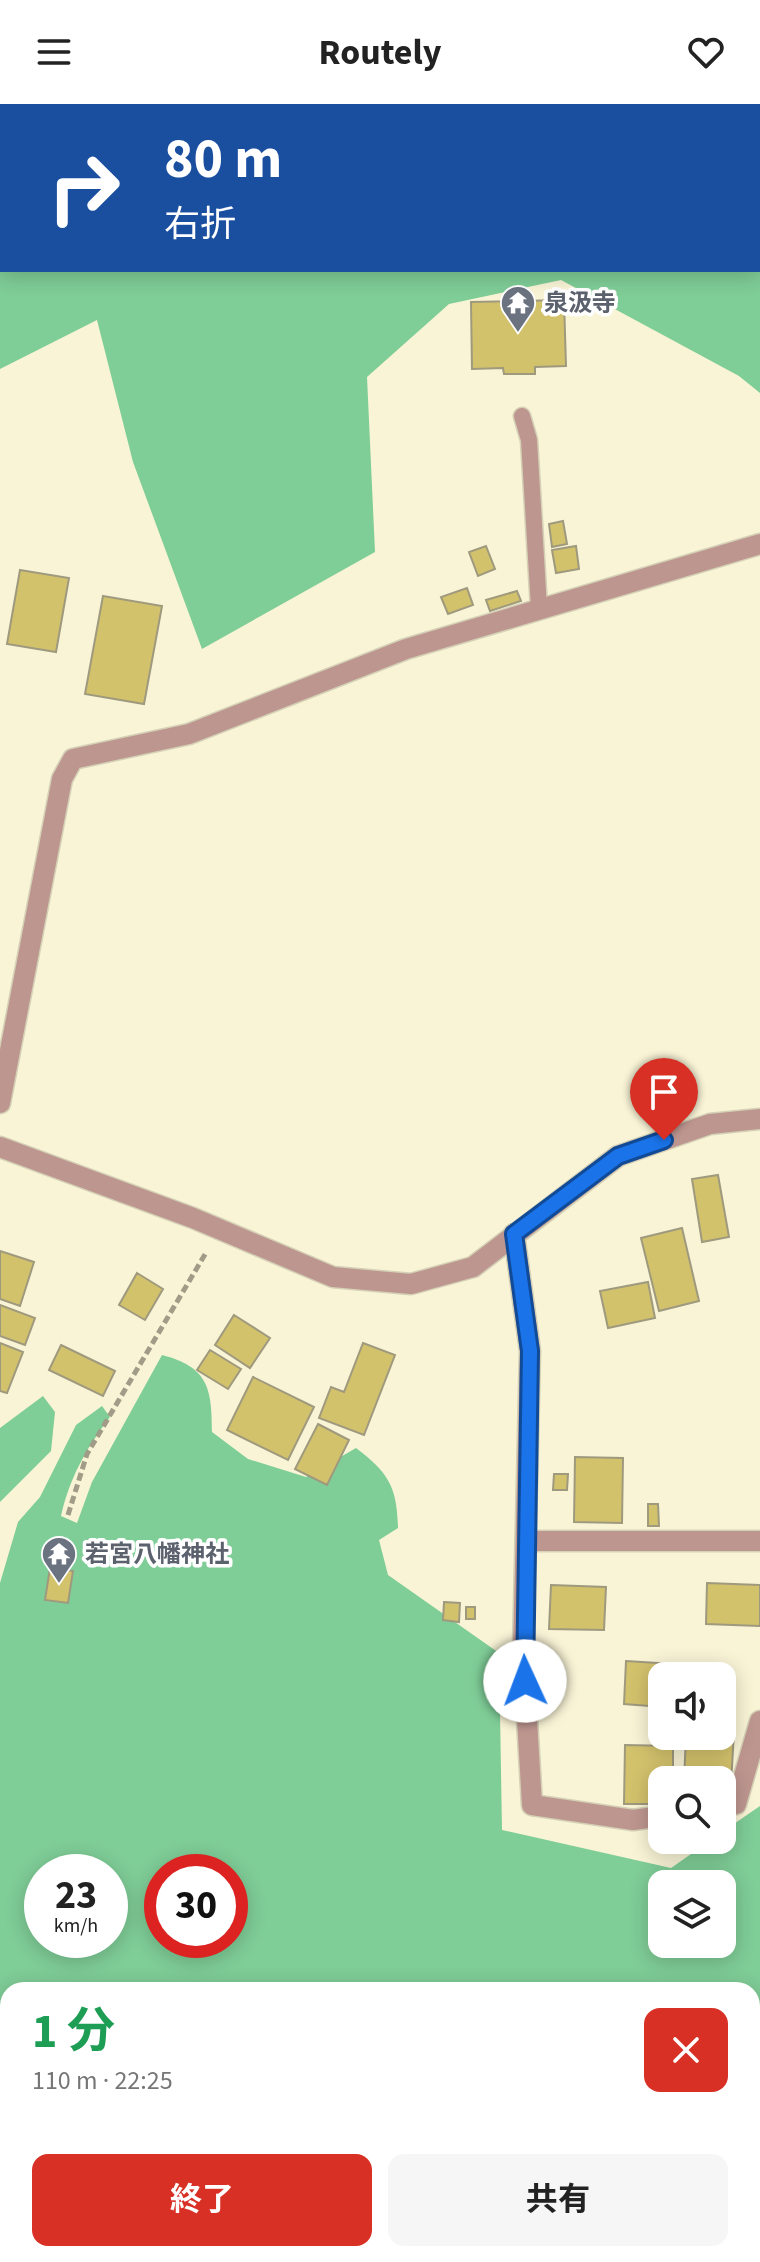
<!DOCTYPE html>
<html lang="ja">
<meta charset="utf-8">
<style>
body{margin:0;font-family:"Source Sans 3","Noto Sans JP",sans-serif;background:#f6f6f6;color:#222;height:100vh;display:flex;flex-direction:column;font-size:30px;white-space:nowrap}
*{box-sizing:border-box;margin:0}
p{font-size:26px;color:#767676}
.icon{flex:none;width:44px;height:44px;fill:none;stroke:currentColor;stroke-width:2;stroke-linecap:round;stroke-linejoin:round}
.map{position:relative;flex:1;overflow:hidden}
.side{position:absolute;left:0px;top:1878px;width:760px;height:280px;display:flex;flex-direction:column;background:#fff;border-radius:24px 24px 0 0;box-shadow:0 4px 20px #0003}
.side>*{flex:none}
.hud{position:absolute;left:0px;top:0px;width:760px;height:168px;box-shadow:0 4px 20px #0003;background:#1a4fa0;color:#fff;overflow:hidden}
.controls{position:absolute;left:648px;top:1558px;display:grid;gap:16px}
.controls a{display:grid;place-items:center;width:88px;height:88px;border-radius:16px;background:#fff;box-shadow:0 4px 20px #0003;font-size:40px}
.speed{position:absolute;left:24px;top:1750px;display:flex;gap:16px;font-size:40px;font-weight:700;text-align:center}
.speed>*{display:grid;place-content:center;width:104px;height:104px;border-radius:50%;background:#fff;box-shadow:0 4px 20px #0003;line-height:1}
.speed small{font-size:20px;font-weight:400}
.speed .limit{border:12px solid #d22;background:#fff;color:#111}
.pin{position:absolute;display:grid;place-items:center;width:68px;height:68px;color:#fff;margin:-82px -34px;border-radius:50% 50% 50% 0;rotate:-45deg;box-shadow:0 0 8px #0007}
.pin .icon{rotate:45deg}
.me{position:absolute;width:88px;margin:-44px;rotate:358deg;stroke-linejoin:round;filter:drop-shadow(0 0 6px #0008)}
.turn{display:flex;align-items:center;gap:28px;height:168px;padding:0 32px;font-size:36px}
.turn .icon{width:104px;height:104px;stroke-width:2.5}
.turn b{display:block;font-size:56px;line-height:68px}
.round{display:grid;place-items:center;flex:none;width:84px;height:84px;border-radius:16px;background:#f6f6f6}
.summary{display:flex;align-items:center;justify-content:space-between;height:136px;padding:0 32px}
h1{font-size:48px;font-weight:700;line-height:60px;color:#1e9e55}
.action{display:flex;gap:16px;margin-top:auto;padding:16px 32px}
.action a{flex:1;height:92px;border-radius:16px;background:#d93025;color:#fff;font-size:32px;font-weight:700;line-height:92px;text-align:center}
.action a+a{background:#f6f6f6;color:#222}
header{display:flex;justify-content:space-between;align-items:center;height:104px;padding:0 32px;background:#fff;font-size:36px;font-weight:700}
.map>svg:first-child{display:block}
.forest{fill:#7fcd97;fill-rule:evenodd}
.building{fill:#d3c26c;stroke:#9f997e;stroke-width:2}
.lines{fill:none;stroke-linecap:round;stroke-linejoin:round}
.service-casing{stroke:#d5d1b6;stroke-width:19}
.minor-casing{stroke:#d5d1b6;stroke-width:23}
.tertiary-casing{stroke:#d5d1b6;stroke-width:23}
.path{stroke:#a09c87;stroke-width:5;stroke-dasharray:8 4;stroke-linecap:butt}
.service{stroke:#be9690;stroke-width:16}
.minor{stroke:#be9690;stroke-width:20}
.tertiary{stroke:#be9690;stroke-width:20}
.route-casing{stroke:#114b97;stroke-width:20}
.route{stroke:#1a73e8;stroke-width:14}
.labels{text-anchor:middle;dominant-baseline:central;stroke-width:7;stroke-linejoin:round;paint-order:stroke}
.worship-label{font-size:24px;font-weight:bold;fill:#5b616d;stroke:#fff;text-anchor:start}
</style>
<header><svg class="icon" aria-label="menu" viewBox="0 0 24 24"><path d="M4 6h16M4 12h16M4 18h16"/></svg>Routely<svg class="icon" aria-label="heart" viewBox="0 0 24 24"><path d="M12 20l-8-8c-3-5 5-10 8-4 3-6 11-1 8 4z"/></svg></header>
<div class="map">
<svg width="760" height="2158" viewBox="0 0 760 2158">
<rect width="100%" height="100%" fill="#f9f4d6"/>
<path class="forest" d="M0 0H760V289L739 272 561 176 449 200 367 273 375 448 202 545 133 358 97 216 0 265ZM2 2H758V166H2Z
M162 1251C208 1263 212 1284 212 1328L248 1355 306 1373 356 1344C389 1369 397 1383 398 1424L379 1436 388 1471 499 1549 502 1726 671 1764 711 1736H722V1728L760 1702V2158H0V1479L18 1418 40 1393 76 1321 102 1302 110 1313C86 1345 70 1373 61 1412L77 1419 92 1378ZM42 1768H110V1836H42ZM162 1768H230V1836H162ZM662 1780H722V1840H662ZM8 1886H752V2150H8Z
M43 1292 55 1308 51 1347 0 1398V1324Z"/>
<path class="building" d="M564 196 566 262 535 263V270H504L503 264 472 265 471 198Z
M563 417 567 440 552 443 549 420Z
M486 442 495 465 478 472 469 448Z
M576 442 579 465 556 469 552 446Z
M20 466 69 474 56 548 7 540Z
M467 484 473 501 448 510 441 493Z
M517 487 521 497 490 507 486 496Z
M103 492 162 502 144 600 85 590Z
M718 1071 729 1133 702 1138 692 1075Z
M682 1124 699 1197 659 1207 641 1134Z
M0 1147 34 1158 20 1202 0 1195Z
M137 1169 163 1185 145 1216 119 1201Z
M648 1178 655 1214 608 1224 600 1187Z
M0 1201 35 1214 25 1241 0 1232Z
M234 1211 270 1234 250 1264 215 1241Z
M0 1239 23 1248 7 1289 0 1287Z
M363 1239 395 1251 364 1331 319 1314 331 1283 344 1288Z
M61 1241 115 1267 103 1292 49 1266Z
M210 1246 241 1265 228 1285 197 1266Z
M253 1273 314 1303 288 1356 227 1326Z
M318 1320 349 1336 327 1381 295 1365Z
M575 1353 623 1354 622 1419 574 1418Z
M554 1370H568L567 1386H553Z
M648 1400H658L659 1422H648Z
M50 1464 73 1467 68 1499 45 1496Z
M707 1479 760 1481V1522L706 1520Z
M551 1481 606 1483 604 1526 549 1525Z
M444 1498 460 1499 459 1518 443 1516Z
M466 1503H475V1515H466Z
M626 1557 689 1561 688 1572H662V1603L624 1600Z
M722 1627 734 1628 731 1680H722V1676H684L686 1632H722Z
M625 1641 673 1642V1676H662V1700H624Z"/>
<g class="lines">
<defs>
<path id="service" d="M522 312 529 336 539 504"/>
<path id="minor" d="M0 999 62 675 73 655 189 630 406 545 760 440
M514 1130 530 1247 523 1546 532 1701 633 1716 662 1712
M527 1437H760
M722 1702 736 1700 760 1617"/>
<path id="tertiary" d="M0 1043 193 1114 333 1173 411 1180 473 1163 618 1052 710 1020 760 1015"/>
</defs>
<use href="#service" class="service-casing"/>
<use href="#minor" class="minor-casing"/>
<use href="#tertiary" class="tertiary-casing"/>
<path class="path" d="M68 1411 87 1350 207 1147"/>
<use href="#service" class="service"/>
<use href="#minor" class="minor"/>
<use href="#tertiary" class="tertiary"/>
</g>
<g class="lines">
<defs>
<path id="route" d="M525 1577 530 1247 514 1130 618 1052 664 1036"/>
</defs>
<use href="#route" class="route-casing"/>
<use href="#route" class="route"/>
</g>
<defs>
<symbol id="temple-pin" viewBox="-11 -11 22 30"><path d="M0 17L-7.5 6A9.5 9.5 0 1 1 7.5 6Z" fill="#6b7280" stroke="#fff"/><path d="M0-6L5-2H3V0L6.5 2.5H4V6H1.5V3h-3V6H-4V2.5H-6.5L-3 0V-2H-5Z" fill="#fff"/></symbol>
</defs>
<g fill-rule="evenodd">
<use href="#temple-pin" x="498" y="179" width="40" height="54"/>
<use href="#temple-pin" x="39" y="1430" width="40" height="54"/>
</g>
<g class="labels">
<g class="worship-label">
<text x="544" y="199">泉汲寺</text>
<text x="85" y="1450">若宮八幡神社</text>
</g>
</g>
</svg>
<div class="controls">
<a><svg class="icon" aria-label="sound" viewBox="0 0 24 24"><path d="M4 9h4l5-4v14l-5-4H4zM17 9q2 3 0 6"/></svg></a>
<a><svg class="icon" aria-label="search" viewBox="0 0 24 24"><circle cx="10" cy="10" r="6"/><path d="M15 15l6 6"/></svg></a>
<a><svg class="icon" aria-label="layers" viewBox="0 0 24 24"><path d="M12 4l9 5-9 5-9-5zM3 14l9 5 9-5"/></svg></a>
</div>
<div class="speed"><div>23<small>km/h</small></div><div class="limit">30</div></div>
<div class="pin" style="left:664px;top:1036px;background:#d93025"><svg class="icon" aria-label="arrive" viewBox="0 0 24 24"><path d="M6 21V4h12l-3 4 3 4H6"/></svg></div>
<svg class="me" style="left:525px;top:1577px" viewBox="-20 -20 40 40"><circle r="19" fill="#fff"/><path d="M0-13L10 11 0 6-10 11z" fill="#1a73e8"/></svg>
<div class="hud">
<div class="turn"><svg class="icon" aria-label="right" viewBox="0 0 24 24"><path d="M7 20v-9h11M14 6l5 5-5 5"/></svg><div><b>80 m</b>右折</div></div>
</div>
<section class="side">
<div class="summary"><div><h1>1 分</h1><p>110 m · 22:25</p></div><a class="round" style="background:#d93025;color:#fff"><svg class="icon" aria-label="close" viewBox="0 0 24 24"><path d="M6 6l12 12M18 6L6 18"/></svg></a></div>
<div class="action"><a>終了</a><a>共有</a></div>
</section>
</div>
